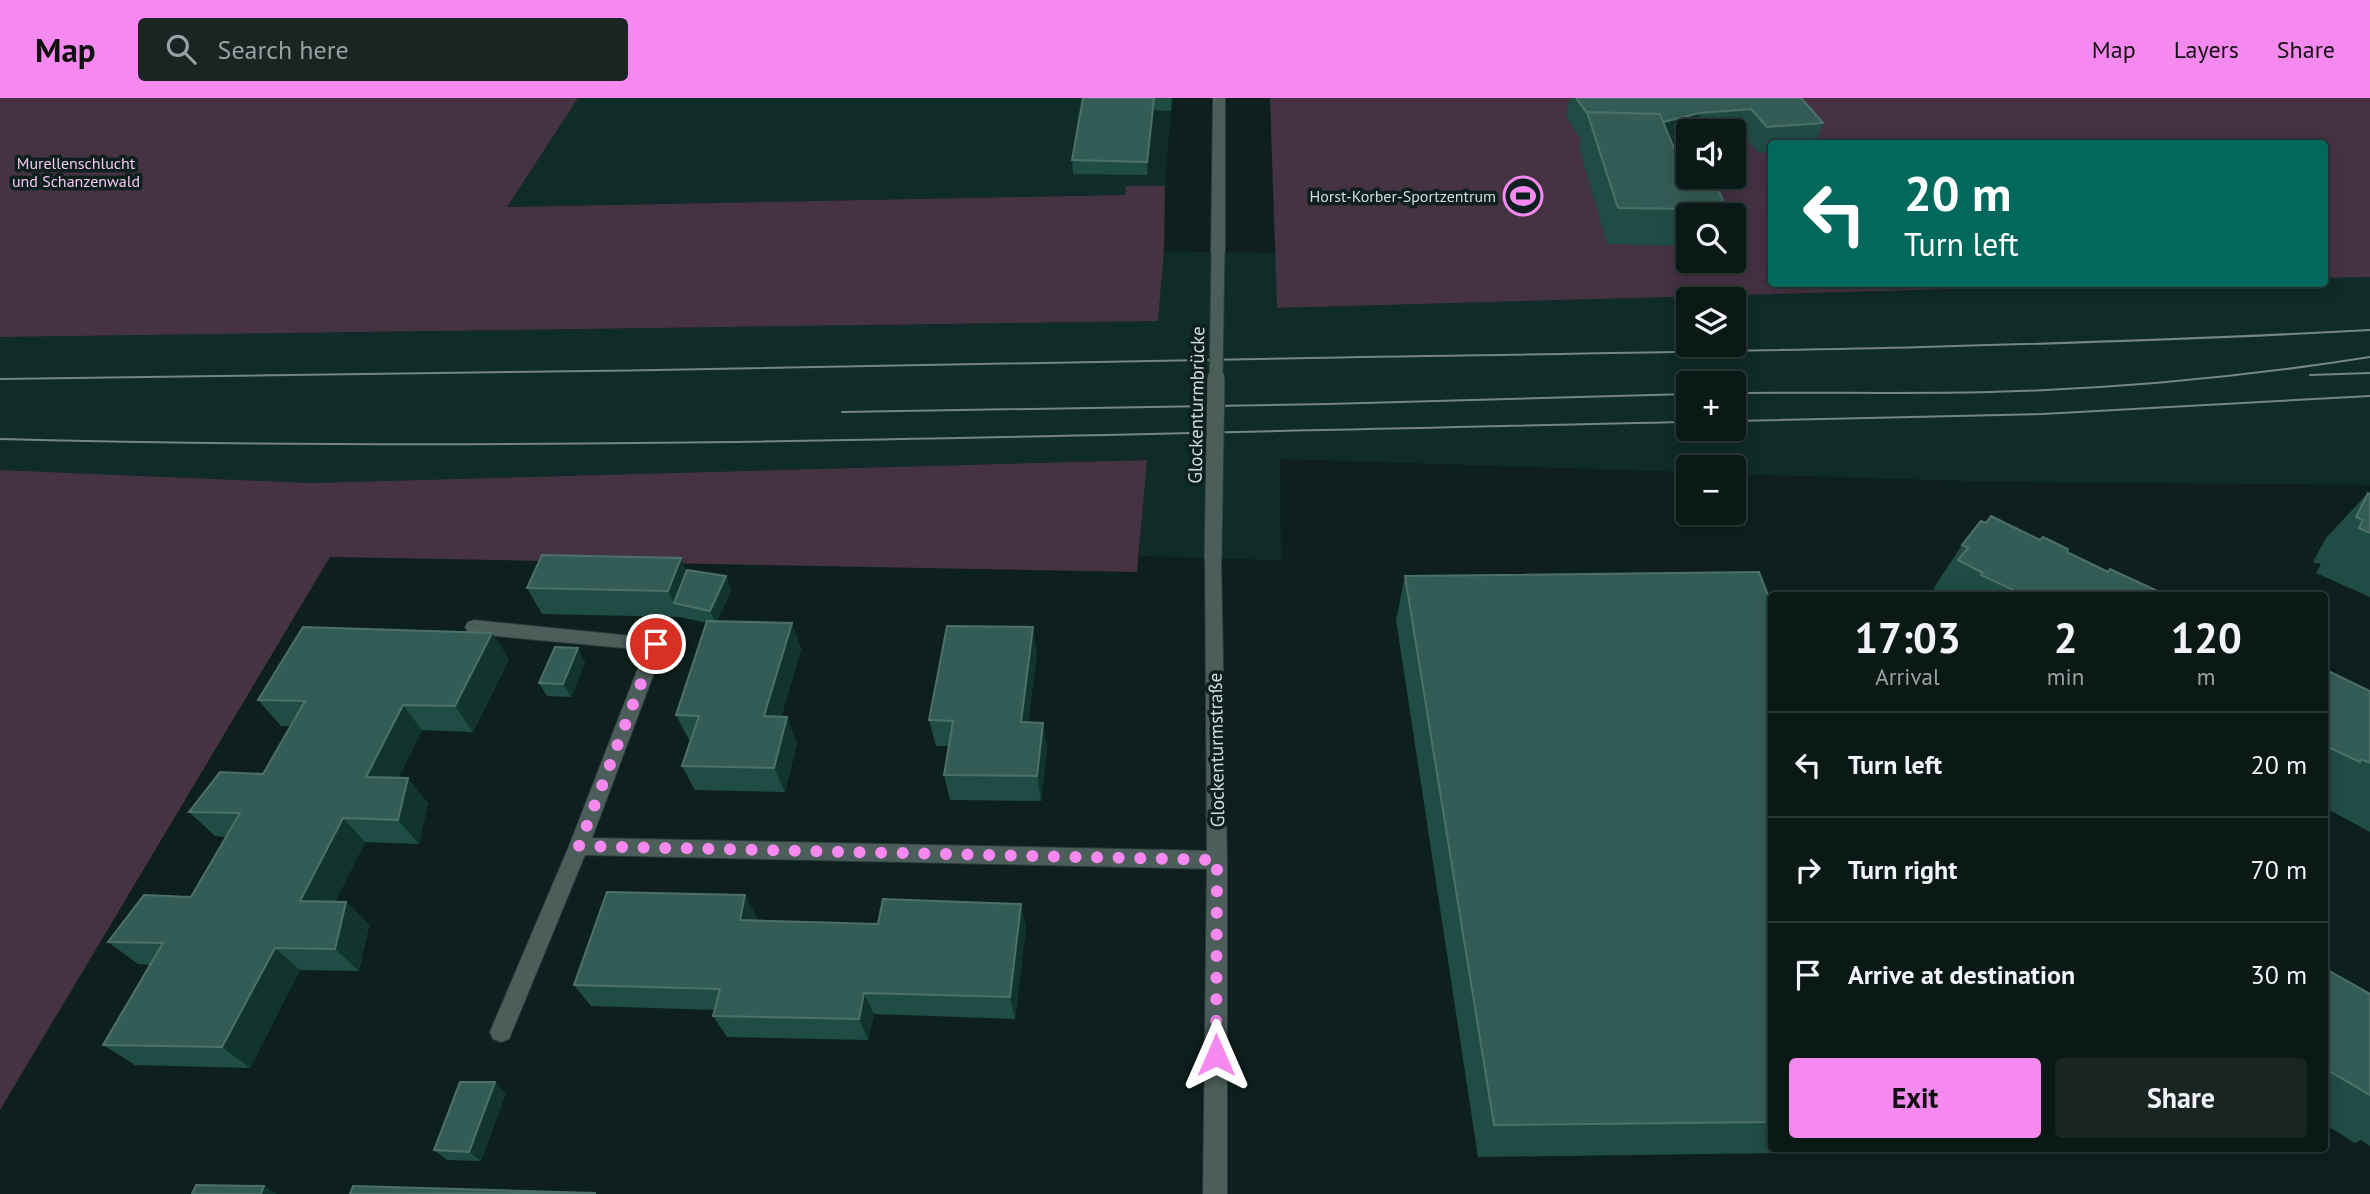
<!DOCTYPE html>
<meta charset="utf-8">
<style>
body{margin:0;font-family:"PT Sans",sans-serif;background:#182523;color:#f1f3f6;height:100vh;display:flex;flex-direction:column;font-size:26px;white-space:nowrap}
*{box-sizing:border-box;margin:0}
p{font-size:23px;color:#99a0a1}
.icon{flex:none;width:38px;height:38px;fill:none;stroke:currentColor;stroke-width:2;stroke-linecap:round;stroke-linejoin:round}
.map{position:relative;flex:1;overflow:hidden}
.panel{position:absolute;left:1768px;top:494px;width:560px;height:560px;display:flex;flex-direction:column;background:#0a1816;border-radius:7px;box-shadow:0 4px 18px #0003,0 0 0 2px #2a3735}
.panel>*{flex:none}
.top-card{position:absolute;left:1768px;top:42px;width:560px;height:147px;border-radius:7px;box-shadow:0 4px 18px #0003,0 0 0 2px #2a3735;background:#00695c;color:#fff;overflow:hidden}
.fabs{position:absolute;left:1676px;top:21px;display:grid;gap:14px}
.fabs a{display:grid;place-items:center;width:70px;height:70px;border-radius:7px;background:#0a1816;box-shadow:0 4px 18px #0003,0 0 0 2px #2a3735;font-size:35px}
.pin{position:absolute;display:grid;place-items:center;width:60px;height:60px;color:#fff;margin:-30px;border:4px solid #fff;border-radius:50%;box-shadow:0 2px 7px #0007}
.me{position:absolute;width:77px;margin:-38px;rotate:0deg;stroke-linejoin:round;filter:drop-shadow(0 0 5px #0008)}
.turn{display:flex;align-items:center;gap:24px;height:147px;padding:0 21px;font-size:32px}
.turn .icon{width:91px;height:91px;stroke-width:2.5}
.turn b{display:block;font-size:49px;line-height:60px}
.eta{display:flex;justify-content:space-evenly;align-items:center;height:119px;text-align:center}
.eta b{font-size:42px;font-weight:800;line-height:49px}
.button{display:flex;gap:14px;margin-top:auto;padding:14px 21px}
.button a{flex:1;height:80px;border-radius:7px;background:#f589ef;color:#111;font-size:28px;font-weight:800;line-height:80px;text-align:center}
.button a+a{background:#182523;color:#f1f3f6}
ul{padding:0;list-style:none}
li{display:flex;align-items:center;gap:21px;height:105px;padding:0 21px;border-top:2px solid #2a3735}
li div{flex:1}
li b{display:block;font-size:26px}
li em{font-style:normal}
header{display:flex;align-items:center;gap:42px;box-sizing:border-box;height:98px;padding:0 35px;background:#f589ef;color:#111}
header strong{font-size:33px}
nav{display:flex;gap:38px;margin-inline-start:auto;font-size:24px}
.search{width:490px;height:63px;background:#182523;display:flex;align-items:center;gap:18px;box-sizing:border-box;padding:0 24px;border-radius:7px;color:#99a0a1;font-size:26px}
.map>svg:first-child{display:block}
.built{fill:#0f2c28;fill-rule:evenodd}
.green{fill:#453243;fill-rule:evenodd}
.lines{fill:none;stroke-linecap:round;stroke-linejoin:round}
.lane-casing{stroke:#293b38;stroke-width:2}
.street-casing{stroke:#293b38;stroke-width:2}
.lane{fill:#4b5e5a;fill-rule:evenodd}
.street{fill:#4b5e5a;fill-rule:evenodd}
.tram{stroke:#778683;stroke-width:2}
.street-bridge-far1-casing{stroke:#293b38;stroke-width:15;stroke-linecap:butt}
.street-bridge-casing{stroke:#293b38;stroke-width:19;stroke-linecap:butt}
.street-bridge-far1{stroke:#4b5e5a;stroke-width:13}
.street-bridge{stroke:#4b5e5a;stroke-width:17}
.wall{fill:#204c46}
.shaded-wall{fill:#11342f}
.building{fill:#345c56;stroke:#4d706b;stroke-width:2}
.route{stroke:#f589ef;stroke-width:12;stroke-dasharray:0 21.6}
.labels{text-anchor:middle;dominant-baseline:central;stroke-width:7;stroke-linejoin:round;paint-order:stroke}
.far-park-label{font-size:16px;fill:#f7c6f3;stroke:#0d201d}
.far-poi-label{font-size:16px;fill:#d3dedc;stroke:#0d201d;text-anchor:end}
.street-label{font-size:19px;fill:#d3dedc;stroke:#0d201d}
</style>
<header>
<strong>Map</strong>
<div class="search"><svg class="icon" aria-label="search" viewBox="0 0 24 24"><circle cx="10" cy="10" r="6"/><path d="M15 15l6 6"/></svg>Search here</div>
<nav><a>Map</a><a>Layers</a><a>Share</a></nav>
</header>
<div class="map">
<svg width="2370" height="1096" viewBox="0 0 2370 1096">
<rect width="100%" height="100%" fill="#0d201d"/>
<path class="built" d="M578 0H1172L1165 88H1127L1125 97 506 109Z
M1164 153 1277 155 1278 210 2133 186H2324V180L2370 179V387L1967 383 1734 376V369H1689V374L1280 361 1281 462H1267L1139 458 1146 362 312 385 0 372V239L1158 223ZM1689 201H1734V247H1689ZM1689 285H1734V331H1689Z"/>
<path class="green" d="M0 0H578L507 109 1125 97 1126 88H1165L1164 153 1158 223 0 239Z
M1270 0H2370V179L2324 180V46H1771V186H2133L1277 210ZM1689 33H1734V79H1689ZM1689 117H1734V163H1689Z
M1147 362 1137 474 330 459 0 1012V372L312 385Z"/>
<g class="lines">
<defs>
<path id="lane" d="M474 522 662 541 665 546 592 740 1217 753 1224 756 1227 762 1224 768 1217 771 585 757 509 941 501 944 493 941 490 934 569 748 645 552 474 536 468 534 465 529 468 524Z"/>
<path id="street" d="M1213 0H1225V154L1218 158 1211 154Z
M1213 454 1221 460 1227 762V1096H1203L1207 762 1205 460Z"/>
</defs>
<use href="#lane" class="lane-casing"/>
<use href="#street" class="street-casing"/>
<use href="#lane" class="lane"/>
<use href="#street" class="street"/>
<path class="tram" d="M2310 277 2370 275
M0 281C437 278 873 267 1310 260 1664 254 2017 251 2370 232
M1734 295C1819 294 1904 296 1989 294 2117 291 2244 279 2370 259
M842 314 1328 306 1689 296
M1734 323 2042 316 2370 298
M0 341C563 356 1126 335 1689 324"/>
<defs>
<path id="street-bridge-far1" d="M1216 281 1218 154"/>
<path id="street-bridge" d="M1213 460 1216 280"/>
</defs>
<use href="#street-bridge-far1" class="street-bridge-far1-casing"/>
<use href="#street-bridge" class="street-bridge-casing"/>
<use href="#street-bridge-far1" class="street-bridge-far1"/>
<use href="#street-bridge" class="street-bridge"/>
</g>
<path class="wall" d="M1083 0H1172L1171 13 1154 12 1147 77 1073 76 1072 62Z
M1570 0H1801L1823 25 1815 46H1771V54L1758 55 1743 37H1734V33H1689V41L1672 46 1681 68 1724 106 1721 117H1689V142H1687L1685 148 1607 146 1579 49 1581 41 1566 18Z
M2368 395 2370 396V499L2316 475 2321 466 2313 464 2326 440Z
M1962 447 2067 454 2108 474 2166 497H1935L1938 494 1933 491Z
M687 472 726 478 731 492 717 523 792 525 801 551 781 619 797 645 785 694 695 692 682 668 690 642H689L676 617 707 525 680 519 542 516 527 490Z
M1405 478 1771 505V1050H1941L1937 1053 1478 1059 1396 522Z
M492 535 509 561 473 634 422 632 398 680 428 705 419 746 365 744 335 804H346L369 827 359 873 300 872 250 970 135 967 103 947 151 867 138 866 108 844 191 799 226 739 215 738 189 714 263 676 291 628H281L258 602Z
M1037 555 1028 625H1043L1047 651 1041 703 950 702 944 677 949 648H936L929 622Z
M585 564 571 599 547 598 539 585Z
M2324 571 2370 593V734L2324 709Z
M745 797 757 820V823L878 826 1026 829 1015 921 874 916 868 942 727 939 713 918 715 912 591 908 574 887Z
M2324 870 2370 896V1048L2361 1042 2355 1045 2324 1026Z
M506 995 481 1063 447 1062 434 1052Z"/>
<path class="shaded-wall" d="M1154 0V12L1147 77V64Z
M1700 15 1694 33H1689V41L1649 52 1657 26Z
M681 460 692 486 674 505 680 519 668 493Z
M726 478 731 492 716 526 710 513Z
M792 525 801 551 774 644 764 618Z
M1033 529 1037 555 1025 649 1021 624Z
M492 535 509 561 473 634 455 608Z
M578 550 585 564 571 599 563 586Z
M403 607 422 632 386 704 366 679Z
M787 619 797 645 785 694 774 670Z
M1043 625 1047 651 1041 703 1037 678Z
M408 680 428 705 419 746 398 722Z
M343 720 365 744 324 826 300 803Z
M745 797 757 820 752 845 740 822Z
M346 804 369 827 359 873 335 851Z
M1021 806 1026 829 1015 921 1010 899Z
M275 850 300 872 250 970 222 949Z
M864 895 874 916 868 942 859 921Z
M495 984 506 995 481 1063 469 1054Z
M264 1088 277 1096H261Z"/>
<path class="building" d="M1083 0H1154L1147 64 1072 62Z
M1576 0H1801L1823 25 1767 29 1751 11 1700 15 1663 24 1660 16 1587 14V15Z
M1587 14 1660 16 1681 68H1689V79H1714L1724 106H1695L1697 111 1618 110Z
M2368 395 2370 396V435L2359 430 2363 422 2356 419Z
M1991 418 2040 442 2043 439 2068 451 2067 454 2108 474 2110 471 2166 497H2024L1981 477 1983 475 1958 462 1968 450 1962 447 1981 423 1986 425Z
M542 457 681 460 668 493 527 490Z
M687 472 726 478 710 513 674 505Z
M1759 474 1771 505V1024L1494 1027 1405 478Z
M707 523 792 525 764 618 787 619 774 670 682 668 699 618 676 617Z
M947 528 1033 529 1021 624 1043 625 1037 678 944 677 953 623 929 622Z
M303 529 492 535 455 608 403 607 366 679 408 680 398 722 343 720 300 803 346 804 335 851 275 850 222 949 103 947 163 845 108 844 144 797 191 799 240 715 189 714 220 674 263 676 305 603 258 602Z
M555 549 578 550 563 586 539 585Z
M2324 571 2370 593V665L2361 661 2360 664 2324 647Z
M607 794 745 797 740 822 878 826 883 801 1021 806 1010 899 864 895 859 921 713 918 720 891 574 887Z
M2324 870 2370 896V997L2324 970Z
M460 984H495L469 1054 434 1052Z
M196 1087 264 1088 261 1096H192Z
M353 1088 596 1095 350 1096Z"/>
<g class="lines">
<path class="route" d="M656 546 579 748 1217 762 1216 957"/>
</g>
<defs>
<symbol id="stadium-ring" viewBox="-11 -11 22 22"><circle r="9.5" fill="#0d201d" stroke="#f589ef" stroke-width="1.5"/><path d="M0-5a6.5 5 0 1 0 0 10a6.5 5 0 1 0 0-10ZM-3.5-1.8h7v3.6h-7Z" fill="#f589ef"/></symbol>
</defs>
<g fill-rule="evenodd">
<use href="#stadium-ring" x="1501" y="76" width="44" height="44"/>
</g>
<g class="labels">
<g class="far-park-label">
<text x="76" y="65">Murellenschlucht<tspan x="76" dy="18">und Schanzenwald</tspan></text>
</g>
<g class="far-poi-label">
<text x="1496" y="98">Horst-Korber-Sportzentrum</text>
</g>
<g class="street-label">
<text transform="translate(1196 307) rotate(-89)">Glockenturmbrücke</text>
<text transform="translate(1216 652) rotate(-91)">Glockenturmstraße</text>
</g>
</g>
</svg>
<div class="fabs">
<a><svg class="icon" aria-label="sound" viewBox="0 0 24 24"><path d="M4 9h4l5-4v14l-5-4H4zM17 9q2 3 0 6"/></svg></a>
<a><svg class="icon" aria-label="search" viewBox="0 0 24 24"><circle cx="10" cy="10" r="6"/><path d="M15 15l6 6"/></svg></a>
<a><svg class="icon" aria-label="layers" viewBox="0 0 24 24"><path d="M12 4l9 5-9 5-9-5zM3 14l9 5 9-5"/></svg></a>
<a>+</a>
<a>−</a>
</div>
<div class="pin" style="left:656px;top:546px;background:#d93025"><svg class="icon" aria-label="arrive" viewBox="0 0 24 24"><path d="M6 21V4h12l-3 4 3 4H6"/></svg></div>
<svg class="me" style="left:1216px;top:957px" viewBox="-20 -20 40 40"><path d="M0-17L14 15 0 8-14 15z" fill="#f589ef" stroke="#fff" stroke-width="4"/></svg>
<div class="top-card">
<div class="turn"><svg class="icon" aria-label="left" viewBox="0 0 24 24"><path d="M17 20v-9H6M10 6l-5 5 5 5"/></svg><div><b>20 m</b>Turn left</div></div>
</div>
<section class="panel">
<div class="eta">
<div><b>17:03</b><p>Arrival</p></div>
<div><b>2</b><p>min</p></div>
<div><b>120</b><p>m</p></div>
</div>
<ul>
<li><svg class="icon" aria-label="left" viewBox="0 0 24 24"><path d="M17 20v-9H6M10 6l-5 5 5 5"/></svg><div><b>Turn left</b></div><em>20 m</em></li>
<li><svg class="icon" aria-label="right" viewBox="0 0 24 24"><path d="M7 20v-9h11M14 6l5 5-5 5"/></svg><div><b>Turn right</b></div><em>70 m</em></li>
<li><svg class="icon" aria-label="arrive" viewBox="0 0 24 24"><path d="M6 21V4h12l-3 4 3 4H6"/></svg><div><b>Arrive at destination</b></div><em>30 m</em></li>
</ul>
<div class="button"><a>Exit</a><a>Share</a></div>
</section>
</div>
